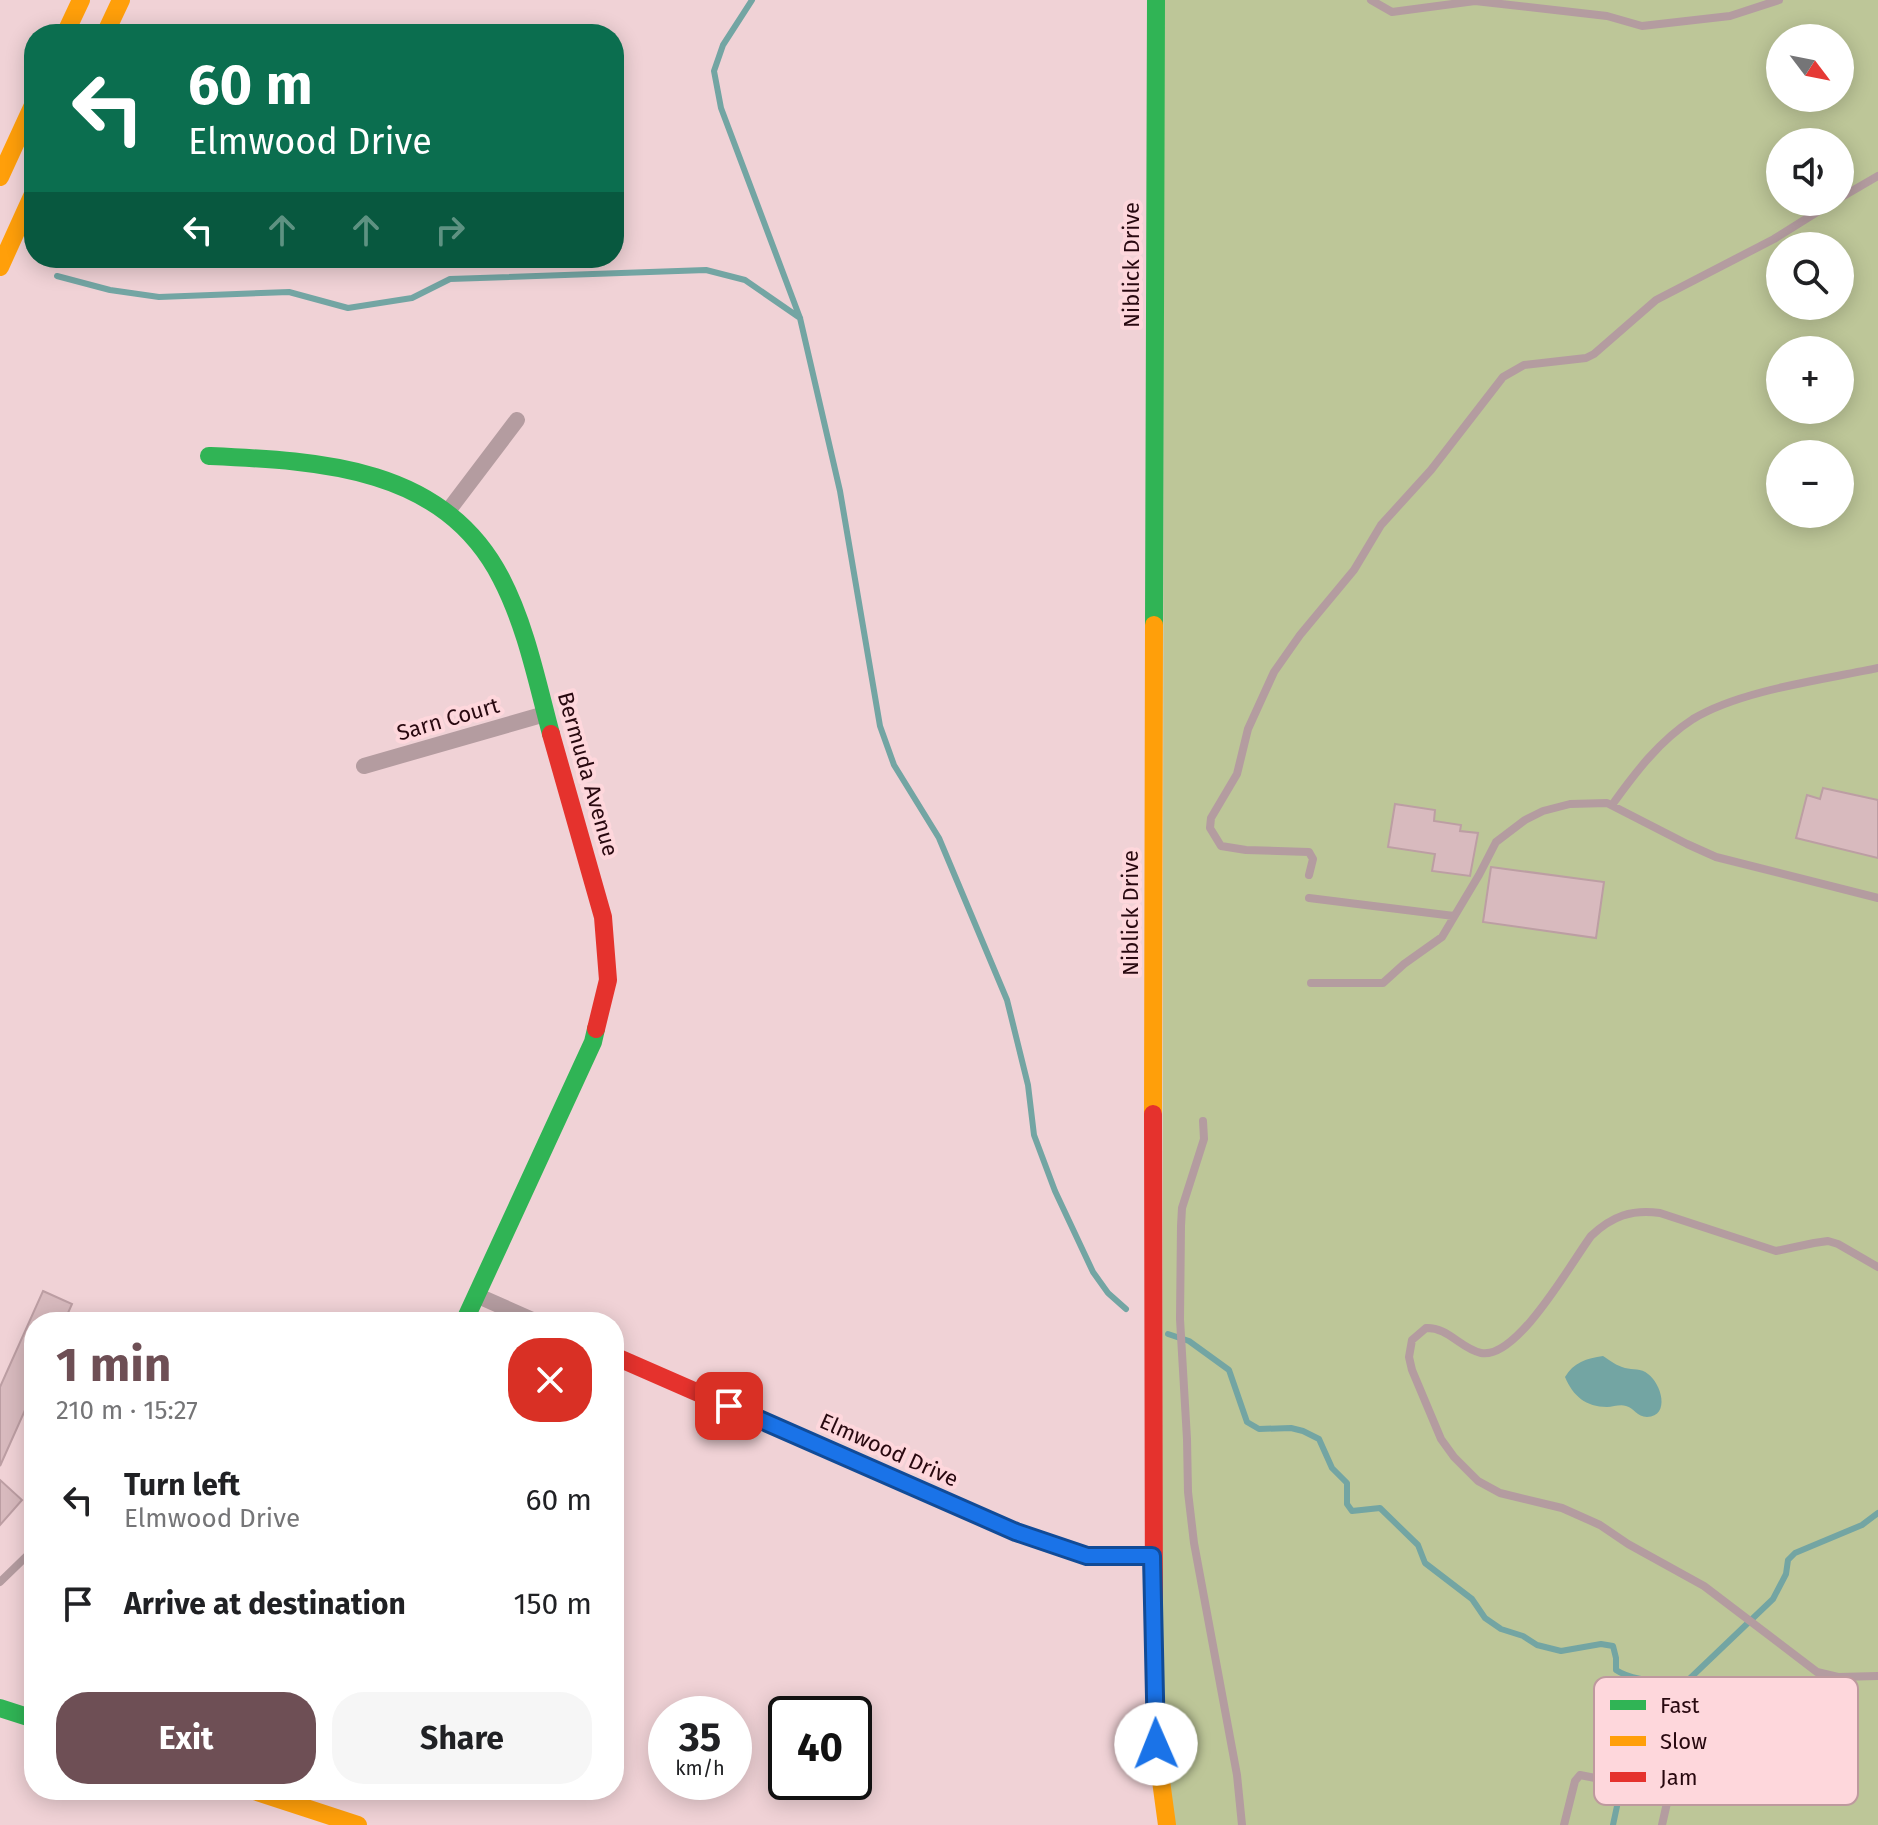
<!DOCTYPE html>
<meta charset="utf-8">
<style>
body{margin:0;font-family:"Fira Sans",sans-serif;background:#f6f6f6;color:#202124;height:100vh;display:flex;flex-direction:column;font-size:30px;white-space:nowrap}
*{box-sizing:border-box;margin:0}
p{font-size:26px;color:#757577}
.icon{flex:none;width:44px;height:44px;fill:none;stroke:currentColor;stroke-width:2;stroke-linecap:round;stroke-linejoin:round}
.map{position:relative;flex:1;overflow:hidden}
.drawer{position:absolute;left:24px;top:1312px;width:600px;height:488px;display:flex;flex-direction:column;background:#fff;border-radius:32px;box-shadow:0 4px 20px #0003}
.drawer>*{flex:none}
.hud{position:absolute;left:24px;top:24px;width:600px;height:244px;border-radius:32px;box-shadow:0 4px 20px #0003;background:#0b6e4f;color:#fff;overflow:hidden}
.needle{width:52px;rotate:122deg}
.buttons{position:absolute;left:1766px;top:24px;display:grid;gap:16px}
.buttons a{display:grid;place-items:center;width:88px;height:88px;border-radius:50%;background:#fff;box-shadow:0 4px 20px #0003;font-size:40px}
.speed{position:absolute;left:648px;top:1696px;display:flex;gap:16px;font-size:40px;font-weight:700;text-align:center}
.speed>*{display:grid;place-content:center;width:104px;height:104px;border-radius:50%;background:#fff;box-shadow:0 4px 20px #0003;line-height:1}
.speed small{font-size:20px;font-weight:400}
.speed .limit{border:4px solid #111;border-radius:12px;background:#fff;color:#111}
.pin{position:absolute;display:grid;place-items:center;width:68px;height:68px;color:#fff;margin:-34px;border-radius:16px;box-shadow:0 4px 12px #0006}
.me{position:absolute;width:88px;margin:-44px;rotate:359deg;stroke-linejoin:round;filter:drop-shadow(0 0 6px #0008)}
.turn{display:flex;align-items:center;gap:28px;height:168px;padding:0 32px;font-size:36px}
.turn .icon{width:104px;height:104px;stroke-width:2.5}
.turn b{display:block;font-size:56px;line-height:68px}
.lanes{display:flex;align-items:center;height:76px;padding:0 32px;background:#0003;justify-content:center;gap:40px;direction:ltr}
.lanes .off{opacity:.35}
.round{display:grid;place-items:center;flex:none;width:84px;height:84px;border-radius:32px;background:#f6f6f6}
.overview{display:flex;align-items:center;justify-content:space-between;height:136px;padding:0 32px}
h1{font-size:48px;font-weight:700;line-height:60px;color:#6e4f55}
.action{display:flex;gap:16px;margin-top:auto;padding:16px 32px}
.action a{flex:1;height:92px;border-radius:32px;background:#6e4f55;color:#fff;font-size:32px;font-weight:700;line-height:92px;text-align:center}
.action a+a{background:#f6f6f6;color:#202124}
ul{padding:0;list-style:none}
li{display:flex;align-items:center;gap:24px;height:104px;padding:0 32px}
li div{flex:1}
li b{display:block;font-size:30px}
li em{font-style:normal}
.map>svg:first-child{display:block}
.green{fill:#bdc698;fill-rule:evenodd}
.water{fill:#73a5a3}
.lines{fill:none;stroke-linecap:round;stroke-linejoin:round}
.stream{stroke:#73a5a3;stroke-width:6}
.building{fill:#d8babe;stroke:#bc9ea3;stroke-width:2}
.lane{stroke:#b49ca0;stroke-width:8}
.street{stroke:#b49ca0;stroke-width:16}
.fast{stroke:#30b455;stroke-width:18}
.slow{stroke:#ff9f0a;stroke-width:18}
.jam{stroke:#e5322d;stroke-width:18}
.route-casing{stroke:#114b97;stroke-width:20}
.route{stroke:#1a73e8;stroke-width:14}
.labels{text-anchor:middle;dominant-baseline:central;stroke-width:8;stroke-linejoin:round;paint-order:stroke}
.street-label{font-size:22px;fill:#28080f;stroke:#fed7dc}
.key{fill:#fed7dc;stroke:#be999e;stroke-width:2}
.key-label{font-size:22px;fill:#28080f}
</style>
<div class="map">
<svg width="1878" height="1825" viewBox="0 0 1878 1825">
<rect width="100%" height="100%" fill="#f0d2d6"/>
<path class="green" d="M1164 0H1878V1825H1174L1162 1743ZM1780 38H1840V98H1780ZM1780 142H1840V202H1780ZM1780 246H1840V306H1780ZM1780 350H1840V410H1780ZM1780 454H1840V514H1780Z"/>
<path class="water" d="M1603 1356C1609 1360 1617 1366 1625 1368 1633 1370 1641 1368 1648 1374 1661 1383 1671 1416 1647 1417 1637 1417 1634 1408 1626 1406 1620 1404 1613 1407 1607 1407 1586 1407 1573 1396 1565 1377 1573 1363 1587 1358 1603 1356Z"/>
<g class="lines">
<path class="stream" d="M752 0 723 45 714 71 721 108 800 318 840 491 880 726 894 765 939 838 1007 1000 1028 1085 1034 1135 1055 1191 1093 1272 1108 1293 1126 1309
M57 276 110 290 159 297 289 292 348 308 412 298 450 279 706 270 745 280 800 318
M1168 1334 1189 1341 1229 1370 1247 1422 1259 1429 1291 1428 1303 1431 1319 1439 1332 1468 1347 1483V1504L1352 1511 1380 1508 1418 1545 1425 1563 1472 1599 1485 1618 1501 1629 1523 1636 1537 1645 1561 1651 1601 1644 1613 1646 1616 1658V1670C1637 1684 1649 1673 1673 1696
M1613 1825 1626 1764 1643 1727 1661 1706 1773 1599 1786 1574 1788 1560 1795 1553 1862 1525 1878 1513"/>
</g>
<path class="building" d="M1823 788 1878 800V858L1796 838 1807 795 1820 799Z
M1395 804 1435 810 1434 821 1461 825 1460 831 1478 833 1470 876 1432 871 1435 854 1388 847Z
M1491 867 1604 882 1596 938 1483 922Z
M43 1291 72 1304 64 1322H34V1390L0 1466V1387Z
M0 1480 22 1500 0 1525Z"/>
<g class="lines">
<path class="lane" d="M1371 0 1392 12 1475 1 1607 16 1642 26 1730 16 1779 0
M1840 198 1878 176
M1612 805C1635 773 1659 741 1693 719 1741 690 1822 680 1878 668
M1309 875 1313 859 1309 852 1246 850 1221 846 1210 828 1211 818 1237 774 1248 729 1274 672 1300 635 1354 570 1381 525 1431 470 1503 377 1524 365 1586 358 1594 354 1656 300 1774 239 1833 202
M1309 898 1454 916
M1311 983H1383L1404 964 1442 937 1479 875 1496 842 1525 820 1543 811 1570 804 1607 803 1687 844 1716 857 1878 898
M1203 1121 1204 1139 1182 1208 1181 1226 1180 1319 1187 1439 1188 1492 1194 1543 1237 1775 1242 1825
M1878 1267 1838 1244 1828 1241 1814 1243 1776 1251 1660 1213C1632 1209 1612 1216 1591 1236 1571 1263 1517 1360 1481 1353 1461 1349 1448 1327 1426 1328L1412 1340 1409 1357 1412 1370 1441 1439 1454 1457 1478 1481 1500 1493 1562 1508 1600 1525 1628 1544 1704 1586 1817 1672 1838 1677 1878 1676
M0 1582 34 1549
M1564 1825 1575 1781 1580 1775 1661 1791 1667 1803 1662 1825"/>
<path class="street" d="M448 511 517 420
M364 766 545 714
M476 1295 537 1322"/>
<path class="fast" d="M209 456C320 461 443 466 501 578 526 626 537 682 551 734
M1154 625 1156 0
M464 1322 593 1042 596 1029
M0 1708 34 1719"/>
<path class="slow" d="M65 34 81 0
M105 34 121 0
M0 177 34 103
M0 267 34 192
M1153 1114 1154 625
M1154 1635 1156 1744 1167 1825
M251 1790 358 1825"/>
<path class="jam" d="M551 734 603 917 608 980 596 1029
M1153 1114 1154 1635
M614 1356 1016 1532 1087 1556H1152"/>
</g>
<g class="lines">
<defs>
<path id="route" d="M729 1406 1016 1532 1087 1556H1152L1156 1744"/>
</defs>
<use href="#route" class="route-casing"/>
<use href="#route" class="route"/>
</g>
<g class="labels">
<g class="street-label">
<text transform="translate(1131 265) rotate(-90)">Niblick Drive</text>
<text transform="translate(448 719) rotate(-16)">Sarn Court</text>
<text transform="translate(588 774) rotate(74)">Bermuda Avenue</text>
<text transform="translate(1130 913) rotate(-90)">Niblick Drive</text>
<text transform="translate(889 1450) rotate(24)">Elmwood Drive</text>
</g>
</g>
<rect x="1594" y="1677" width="264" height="128" rx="12" class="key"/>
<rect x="1610" y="1700" width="36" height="10" fill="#30b455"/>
<rect x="1610" y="1736" width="36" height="10" fill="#ff9f0a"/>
<rect x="1610" y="1772" width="36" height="10" fill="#e5322d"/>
<g class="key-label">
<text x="1660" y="1713">Fast</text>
<text x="1660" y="1749">Slow</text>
<text x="1660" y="1785">Jam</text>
</g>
</svg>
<div class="buttons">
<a><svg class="needle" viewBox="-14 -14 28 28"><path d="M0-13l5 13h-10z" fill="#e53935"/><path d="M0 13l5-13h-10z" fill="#757577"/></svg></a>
<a><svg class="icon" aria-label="sound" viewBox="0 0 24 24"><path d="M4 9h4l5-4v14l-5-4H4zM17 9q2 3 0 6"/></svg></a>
<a><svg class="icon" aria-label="search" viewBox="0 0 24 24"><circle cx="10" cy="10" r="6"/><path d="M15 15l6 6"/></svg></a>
<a>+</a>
<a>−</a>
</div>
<div class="speed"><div>35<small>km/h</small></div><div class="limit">40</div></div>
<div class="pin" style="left:729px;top:1406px;background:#d93025"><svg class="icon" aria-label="arrive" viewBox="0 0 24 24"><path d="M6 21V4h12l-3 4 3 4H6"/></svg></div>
<svg class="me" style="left:1156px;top:1744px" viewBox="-20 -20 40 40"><circle r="19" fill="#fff"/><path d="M0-13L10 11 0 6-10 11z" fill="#1a73e8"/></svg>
<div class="hud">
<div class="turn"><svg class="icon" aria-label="left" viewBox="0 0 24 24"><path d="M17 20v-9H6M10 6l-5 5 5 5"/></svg><div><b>60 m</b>Elmwood Drive</div></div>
<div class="lanes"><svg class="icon" aria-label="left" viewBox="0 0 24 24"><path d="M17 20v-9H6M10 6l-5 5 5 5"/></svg><svg class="icon off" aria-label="ahead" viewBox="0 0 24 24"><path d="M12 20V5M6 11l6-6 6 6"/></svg><svg class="icon off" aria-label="ahead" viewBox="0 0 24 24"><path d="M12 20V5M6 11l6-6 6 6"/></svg><svg class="icon off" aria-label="right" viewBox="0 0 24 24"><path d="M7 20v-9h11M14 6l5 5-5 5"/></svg></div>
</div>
<section class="drawer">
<div class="overview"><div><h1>1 min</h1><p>210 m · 15:27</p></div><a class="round" style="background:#d93025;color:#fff"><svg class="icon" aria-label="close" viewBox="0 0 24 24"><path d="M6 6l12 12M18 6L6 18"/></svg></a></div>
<ul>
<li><svg class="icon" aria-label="left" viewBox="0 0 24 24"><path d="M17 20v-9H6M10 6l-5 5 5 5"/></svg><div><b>Turn left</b><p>Elmwood Drive</p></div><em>60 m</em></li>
<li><svg class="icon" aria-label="arrive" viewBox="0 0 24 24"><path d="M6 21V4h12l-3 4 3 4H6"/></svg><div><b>Arrive at destination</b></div><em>150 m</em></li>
</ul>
<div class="action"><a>Exit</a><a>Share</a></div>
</section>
</div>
